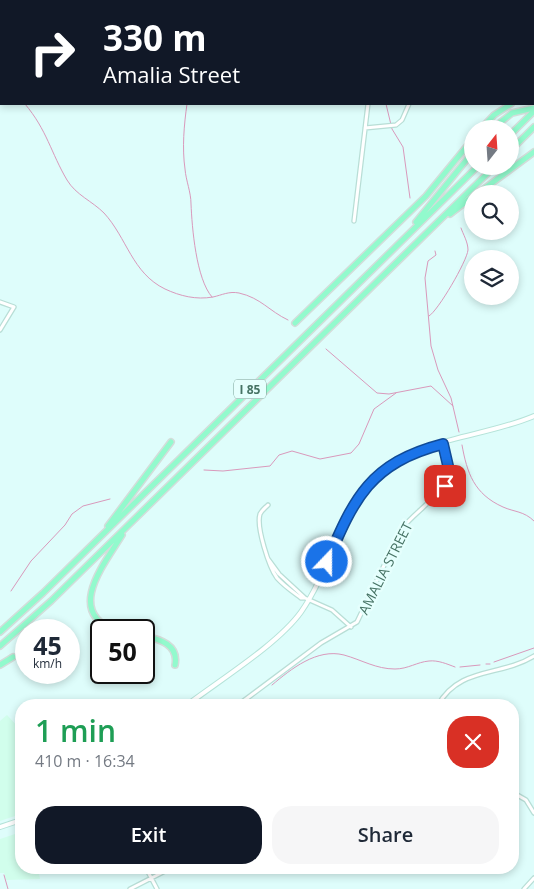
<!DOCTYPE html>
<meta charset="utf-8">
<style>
body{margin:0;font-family:"Open Sans",sans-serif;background:#f6f6f7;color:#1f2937;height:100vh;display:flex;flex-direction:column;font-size:19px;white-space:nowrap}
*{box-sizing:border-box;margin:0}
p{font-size:16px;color:#747a83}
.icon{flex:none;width:28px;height:28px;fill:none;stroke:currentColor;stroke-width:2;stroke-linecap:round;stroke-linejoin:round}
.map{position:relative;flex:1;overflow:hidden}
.panel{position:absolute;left:15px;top:699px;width:504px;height:175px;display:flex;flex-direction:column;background:#fff;border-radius:20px;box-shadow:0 2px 8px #0003}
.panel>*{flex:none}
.banner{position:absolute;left:0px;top:0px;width:535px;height:105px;box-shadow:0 2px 8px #0003;background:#111827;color:#fff;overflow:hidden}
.needle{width:32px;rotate:17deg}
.buttons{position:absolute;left:464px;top:120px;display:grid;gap:10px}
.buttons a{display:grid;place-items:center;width:55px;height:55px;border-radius:50%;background:#fff;box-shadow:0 2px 8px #0003;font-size:25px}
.speed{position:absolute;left:15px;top:619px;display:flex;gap:10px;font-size:25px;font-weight:700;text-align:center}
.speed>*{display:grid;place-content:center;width:65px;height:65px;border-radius:50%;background:#fff;box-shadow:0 2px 8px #0003;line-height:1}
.speed small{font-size:12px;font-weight:400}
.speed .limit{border:2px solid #111;border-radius:8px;background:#fff;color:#111}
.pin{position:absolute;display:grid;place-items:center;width:42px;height:42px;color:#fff;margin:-21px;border-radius:10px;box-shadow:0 2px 8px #0006}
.me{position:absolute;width:55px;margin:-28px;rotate:22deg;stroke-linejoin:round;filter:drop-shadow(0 0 4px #0008)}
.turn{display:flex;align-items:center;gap:18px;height:105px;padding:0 20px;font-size:22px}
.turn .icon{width:65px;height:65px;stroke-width:2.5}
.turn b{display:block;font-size:35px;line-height:42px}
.round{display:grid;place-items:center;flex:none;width:52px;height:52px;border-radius:20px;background:#f6f6f7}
.head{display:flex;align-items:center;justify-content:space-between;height:85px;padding:0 20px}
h1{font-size:30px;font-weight:600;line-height:38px;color:#1e9e55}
.primary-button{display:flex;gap:10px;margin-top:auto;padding:10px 20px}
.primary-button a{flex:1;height:58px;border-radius:20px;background:#111827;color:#fff;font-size:20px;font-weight:600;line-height:58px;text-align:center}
.primary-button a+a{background:#f6f6f7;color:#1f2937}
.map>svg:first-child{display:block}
.residential{fill:#ccf5ef}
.commercial{fill:#d1feec}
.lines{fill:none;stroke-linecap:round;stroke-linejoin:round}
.stream{stroke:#d999bb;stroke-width:1}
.street-casing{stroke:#b8ded6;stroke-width:5.5}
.secondary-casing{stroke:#b5e3d9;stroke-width:6}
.primary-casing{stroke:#d3ddda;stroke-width:7}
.highway-casing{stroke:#d3ddda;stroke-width:8}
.street{stroke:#fff;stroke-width:3}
.secondary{stroke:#fff;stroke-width:4}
.primary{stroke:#93fff8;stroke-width:4.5}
.highway{stroke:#92facd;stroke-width:5}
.route-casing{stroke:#114b97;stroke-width:12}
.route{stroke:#1a73e8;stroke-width:9}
.labels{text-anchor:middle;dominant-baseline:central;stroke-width:5;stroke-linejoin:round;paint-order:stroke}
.shield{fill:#e5fffd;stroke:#769d92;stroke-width:1}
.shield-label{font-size:12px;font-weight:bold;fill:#467364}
.street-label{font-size:14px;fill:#467364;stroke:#e5fffd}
</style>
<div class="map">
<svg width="534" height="889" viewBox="0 0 534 889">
<rect width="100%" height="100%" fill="#defdfb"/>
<path class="residential" d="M70 0H206V1H70Z"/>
<path class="commercial" d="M7 715 21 730V814L0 821V721Z
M21 832V868H38L40 879 6 880 4 873H0V839Z"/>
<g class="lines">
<path class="stream" d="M0 78 1 79
M25 104C47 130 51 153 67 180 76 195 92 201 104 213 127 238 132 273 165 289 180 296 196 300 213 297 222 295 229 291 239 293 261 298 269 311 288 320
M187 104C184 125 182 148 185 169 186 181 191 192 191 204 192 227 196 279 212 297
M386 104 392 129 403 147 410 198
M435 251 436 255 428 261 425 278 431 346 438 370 451 398 459 432
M429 316C438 311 467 261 468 250 468 242 463 234 461 228
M326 349 377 393 389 394 431 386 453 406
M462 445C467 473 474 494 503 507 514 512 524 511 534 521
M204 470 223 471 270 466 279 455 292 451 320 459 351 453 359 444 374 409 396 393
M11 591 31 561 65 525 72 514 83 506 110 499
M494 662 534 648
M486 664H490
M460 667 480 665
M272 685C291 669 317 648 344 655 362 660 376 669 395 669 408 669 417 662 429 661 438 660 447 664 455 667
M4 875 8 889"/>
<defs>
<path id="street" d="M367 0 378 1
M381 1V0
M394 1 451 0
M534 8V7
M365 128 396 125 402 120 409 104
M354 221 368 104
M0 302 14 307 0 330
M268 505C265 508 262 510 260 514 256 527 269 567 277 578 284 586 293 592 301 598H305
M268 559 279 574 305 598 332 610 351 627
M238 705 321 643 357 622 401 530C413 512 448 493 449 470 450 461 446 452 443 444
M438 705C460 666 500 677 534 656
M512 792 526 800 534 813
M146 868 157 889
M130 889 171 868
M524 889 534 878"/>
<path id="secondary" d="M187 705C220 680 278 644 301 612 337 561 337 500 394 463 434 437 490 435 534 416
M0 827 21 820"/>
<path id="primary" d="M18 1V0
M0 55 1 50"/>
<path id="highway" d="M481 129 494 115 511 104
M492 129 512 113 534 108
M510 135 534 111
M510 151 534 127
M477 194 534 152
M450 214 472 197
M416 222 472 153
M295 323 426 196 472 140
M108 526 171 442
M114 630C65 611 105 563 122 535
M0 632 43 593 478 166
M144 636C160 639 179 645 175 665
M0 646 51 601 495 166
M0 665 13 657"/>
</defs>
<use href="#street" class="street-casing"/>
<use href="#secondary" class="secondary-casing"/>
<use href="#primary" class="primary-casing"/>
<use href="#highway" class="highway-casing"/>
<use href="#street" class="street"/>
<use href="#secondary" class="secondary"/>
<use href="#primary" class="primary"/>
<use href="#highway" class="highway"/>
</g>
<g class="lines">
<defs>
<path id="route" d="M327 562C354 498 370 463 443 444L449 470 445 486"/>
</defs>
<use href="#route" class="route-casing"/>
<use href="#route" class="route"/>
</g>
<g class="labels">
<rect class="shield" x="234" y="379.5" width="32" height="19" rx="4"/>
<g class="shield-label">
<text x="250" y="389">I 85</text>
</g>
<g class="street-label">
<text transform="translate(385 568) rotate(-63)">AMALIA STREET</text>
</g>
</g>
</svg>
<div class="buttons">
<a><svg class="needle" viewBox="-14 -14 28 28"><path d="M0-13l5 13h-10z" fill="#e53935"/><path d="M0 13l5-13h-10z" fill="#747a83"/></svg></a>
<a><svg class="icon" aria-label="search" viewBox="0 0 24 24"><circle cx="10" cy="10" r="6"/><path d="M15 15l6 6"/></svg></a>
<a><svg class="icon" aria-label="layers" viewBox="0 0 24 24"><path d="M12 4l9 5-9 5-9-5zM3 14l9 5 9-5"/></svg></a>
</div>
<div class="speed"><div>45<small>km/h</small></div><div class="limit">50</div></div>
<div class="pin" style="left:445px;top:486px;background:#d93025"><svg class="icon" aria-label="arrive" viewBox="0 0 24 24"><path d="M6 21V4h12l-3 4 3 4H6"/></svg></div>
<svg class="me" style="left:327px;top:562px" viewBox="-20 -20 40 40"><circle r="17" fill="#1a73e8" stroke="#fff" stroke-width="3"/><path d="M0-11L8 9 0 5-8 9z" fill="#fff"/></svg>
<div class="banner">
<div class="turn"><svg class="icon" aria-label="right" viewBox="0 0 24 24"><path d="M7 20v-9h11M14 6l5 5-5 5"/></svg><div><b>330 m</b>Amalia Street</div></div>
</div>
<section class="panel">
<div class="head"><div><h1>1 min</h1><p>410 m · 16:34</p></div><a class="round" style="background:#d93025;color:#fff"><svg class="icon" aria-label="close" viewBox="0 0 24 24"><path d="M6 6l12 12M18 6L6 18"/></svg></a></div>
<div class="primary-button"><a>Exit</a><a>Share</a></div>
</section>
</div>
